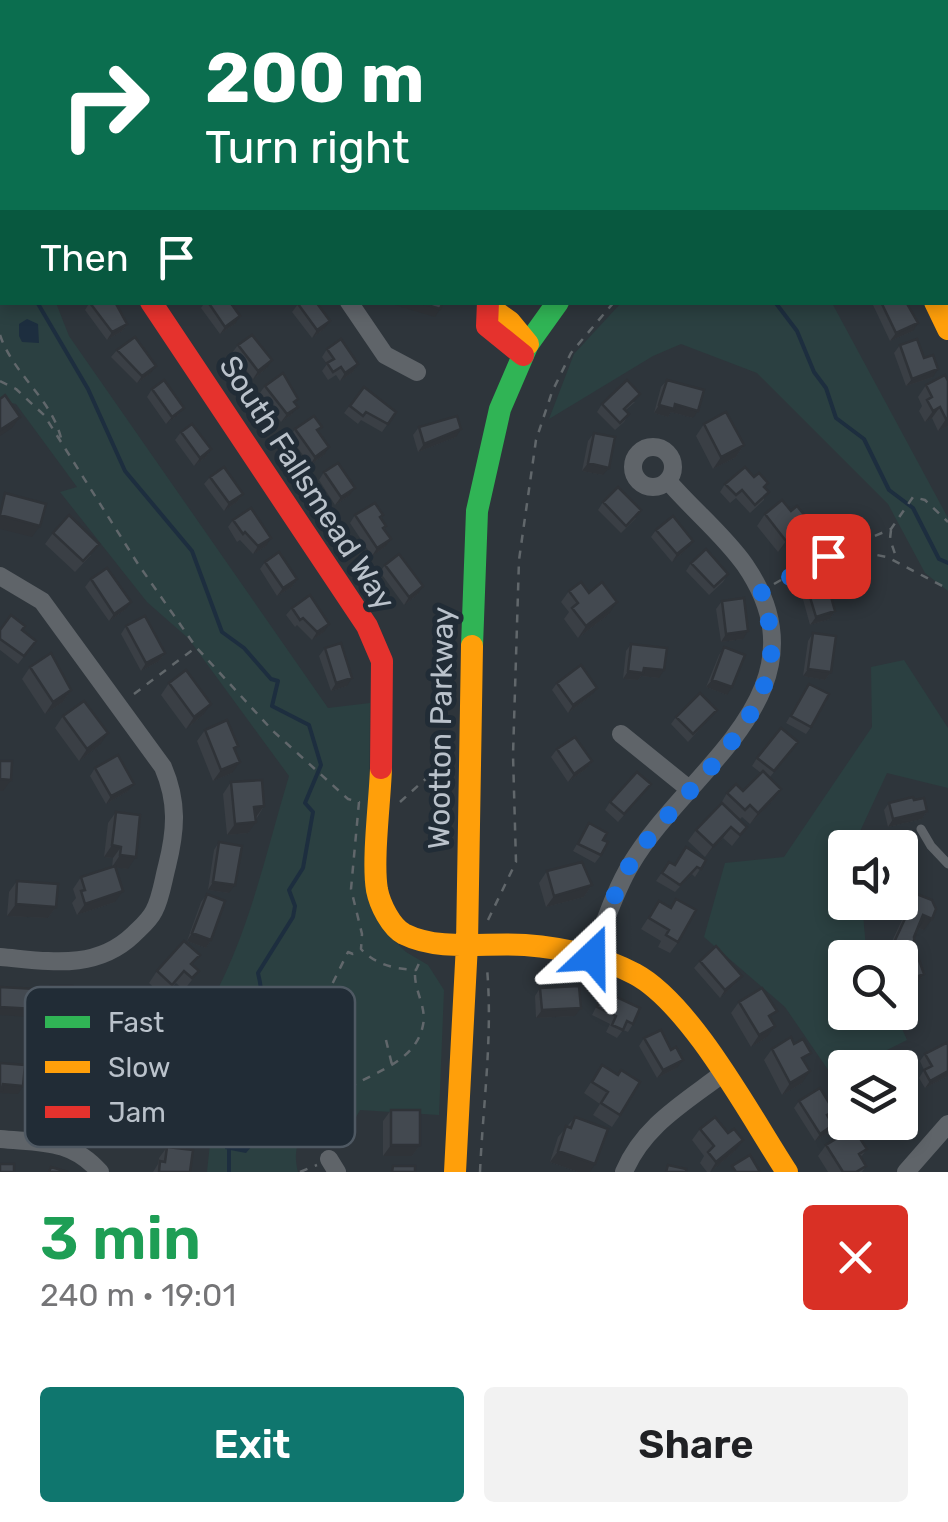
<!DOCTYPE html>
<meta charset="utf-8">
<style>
body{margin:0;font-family:Rubik,sans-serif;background:#f2f2f2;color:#202124;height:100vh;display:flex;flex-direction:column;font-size:38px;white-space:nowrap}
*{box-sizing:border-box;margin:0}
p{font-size:32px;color:#757577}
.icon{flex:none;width:55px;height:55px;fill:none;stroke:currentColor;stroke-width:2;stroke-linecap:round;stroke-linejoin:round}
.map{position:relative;height:1172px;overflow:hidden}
.panel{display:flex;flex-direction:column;background:#fff;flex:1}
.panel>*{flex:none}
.top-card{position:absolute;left:0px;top:0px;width:950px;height:305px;box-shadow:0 5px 15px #0003;background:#0b6e4f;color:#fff;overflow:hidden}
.controls{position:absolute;left:828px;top:830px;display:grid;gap:20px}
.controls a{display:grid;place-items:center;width:90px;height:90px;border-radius:10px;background:#fff;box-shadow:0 5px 15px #0003;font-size:50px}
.pin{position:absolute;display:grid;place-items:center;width:85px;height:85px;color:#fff;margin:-42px;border-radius:20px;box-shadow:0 5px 15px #0006}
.me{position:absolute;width:110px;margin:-55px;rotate:23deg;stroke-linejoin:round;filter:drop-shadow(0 0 8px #0008)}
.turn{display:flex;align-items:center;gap:35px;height:210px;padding:0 40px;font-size:45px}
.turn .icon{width:130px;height:130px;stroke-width:2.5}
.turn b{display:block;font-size:70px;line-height:85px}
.then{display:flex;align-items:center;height:95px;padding:0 40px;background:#0003;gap:20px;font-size:38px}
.round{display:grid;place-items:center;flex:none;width:105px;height:105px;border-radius:10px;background:#f2f2f2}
.head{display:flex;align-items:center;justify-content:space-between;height:170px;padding:0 40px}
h1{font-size:60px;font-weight:600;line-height:75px;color:#1e9e55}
.button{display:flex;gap:20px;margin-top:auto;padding:20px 40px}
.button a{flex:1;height:115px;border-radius:10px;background:#0f766e;color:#fff;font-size:40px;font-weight:600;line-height:115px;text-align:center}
.button a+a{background:#f2f2f2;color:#202124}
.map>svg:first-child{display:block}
.green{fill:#2b4041}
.water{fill:#1d2e3f}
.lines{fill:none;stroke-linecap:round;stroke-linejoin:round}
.stream{stroke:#1d2e3f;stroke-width:4}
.path{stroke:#61676b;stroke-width:2.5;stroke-dasharray:8 8;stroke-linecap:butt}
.lane{stroke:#5f6469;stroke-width:9}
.street{stroke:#5f6469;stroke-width:18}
.fast{stroke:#30b455;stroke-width:22}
.slow{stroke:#ff9f0a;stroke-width:22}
.jam{stroke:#e5322d;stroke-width:22}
.wall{fill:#3a3f45}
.shaded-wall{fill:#2f3338}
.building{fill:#434950;stroke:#2f3338;stroke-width:2.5}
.route{stroke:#1a73e8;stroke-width:18;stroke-dasharray:0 32.4}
.labels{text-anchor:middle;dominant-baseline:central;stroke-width:10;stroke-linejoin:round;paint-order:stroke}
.street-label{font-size:30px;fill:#bac2cb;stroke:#212c36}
.key{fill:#212c36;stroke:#4f5963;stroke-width:2.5}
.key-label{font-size:28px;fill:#bac2cb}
</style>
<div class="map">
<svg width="948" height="1172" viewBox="0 0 948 1172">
<rect width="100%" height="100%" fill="#2e353b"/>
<path class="green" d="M280 0H477L287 2Z
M483 0H938L943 2H483Z
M0 166 2 302 56 303 69 336 328 708 370 703 368 890 386 933 406 952 428 965 444 990 439 1115 360 1110 350 1128C315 1115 288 1135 298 1172H207L218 1068 182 1047C242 969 261 869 289 776L188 638 147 602 60 492 77 487 16 404 0 400Z
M621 303H832L948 518V591L925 573 888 504 757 373 681 344 653 356 549 419 574 354Z
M904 660 948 728V788L887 773 856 840 857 847 845 848V902L862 903 866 948 870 957 845 958V1012L895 1013 907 1040 853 1067 845 1068V1072L833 1077 785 1007 704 937 725 863 784 857 872 727 871 667Z"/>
<path class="water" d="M27 319 38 324 39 343 22 342 19 336V324Z
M228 1129 247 1133 252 1146 246 1153 225 1149Z"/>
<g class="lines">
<path class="stream" d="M502 0 505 2
M726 0 727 2
M662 2 663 0
M0 233 2 238
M37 302 88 389 125 471 192 551 222 632 244 648 271 679 278 681 272 706 309 725 321 765 305 803 313 812 303 868 289 890 295 906 293 917 258 973C270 1021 254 1063 243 1110V1121L238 1131
M775 302 797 331 814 372 826 388 836 418 864 439 889 490 913 508 939 559 948 563
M229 1172V1150"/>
<path class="path" d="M0 335C13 374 51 398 61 438
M0 381 16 389 44 415 138 564 196 647 273 731 348 799 359 802 351 889 362 934 361 949C376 965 395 969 416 970L420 961
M891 530 890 539 897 560
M846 549 887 557 948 589
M774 584 807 565 891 529 913 497 925 500 948 522
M134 694 195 648
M400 802 450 757
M488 920 516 862 513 755 519 560 536 440 552 392 571 353 614 302
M386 1040 392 1065
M321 1125C329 1073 412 1080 423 1025 427 1007 414 991 415 972
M298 1145 282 1086 348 952 353 954 359 951
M300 1172 317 1165
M480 1172C483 1104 493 1036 487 968"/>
<path class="lane" d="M921 829 931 846 948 864"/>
<path class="street" d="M349 302 385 355 417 372
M633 467a20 20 0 1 1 40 0a20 20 0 1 1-40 0Z
M0 576 42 601 163 767C178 802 176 830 167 866 163 881 161 898 154 911 149 921 141 927 133 935 95 971 48 961 0 957
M621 734 689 789
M592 955C604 926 614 892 631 864 687 769 832 692 745 565 724 535 692 509 668 481
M0 1139C41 1143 71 1139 100 1172
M329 1159 337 1172
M624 1172C643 1126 684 1103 722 1074
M906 1172 948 1124"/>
<path class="fast" d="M472 646 477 511 500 409 528 344 558 302"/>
<path class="slow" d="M935 302 948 329
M488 306 510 322 528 344
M381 768C380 801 372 860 377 890 380 905 391 927 404 934 440 952 487 942 525 945 564 948 601 956 635 974 691 1004 751 1117 787 1172
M455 1172 467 944 472 646"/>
<path class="jam" d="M463 0V2
M151 302 367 626 382 661 381 768
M488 302 487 326 523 355"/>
</g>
<path class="wall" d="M90 302 127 324 122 331 107 340 85 310Z
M205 302H230L235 324 220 334 201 308Z
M875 302H906L913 331 890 341 873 305Z
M298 304 324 329 312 338 292 312Z
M238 345 267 368 253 379 232 353Z
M900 345 924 358 933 377 906 386 894 353Z
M327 349 358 364 353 372 340 381 336 375 328 380 322 371 327 364 322 357Z
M117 350 150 374 137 383 111 357Z
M667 380 693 418 671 412 668 417 654 413 661 387Z
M948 381V426L938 431 932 418 925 422 919 411 922 406 918 397 926 385Z
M265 386 295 403 292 414 281 422 259 394Z
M364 387 396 412 382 432 361 420 358 424 344 413Z
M152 389 184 408 178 415 166 424 147 397Z
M635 402 626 410 629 414 624 422 615 430 597 412 602 404Z
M704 424 744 445 736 457 713 469 696 436Z
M419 427 456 437 418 452 413 435Z
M295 429 324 455 310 465 290 437Z
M181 432 211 449 206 457 194 466 175 440Z
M594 433 603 475 582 471 588 441Z
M324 472 349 496 335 505 319 480Z
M210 477 243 494 237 502 224 511 204 484Z
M725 484 765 488 764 500 750 513 736 498 730 503 720 492Z
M603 502 636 518 621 533 598 510Z
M791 511 810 522 802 533 778 552 757 526 765 514Z
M355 515H383L381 518 386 526 384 529 385 547 372 556 350 523Z
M233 520 266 546 253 554 240 540 237 542 228 527Z
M656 530 688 548 672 562 651 537Z
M53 533 91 555 75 572 45 544Z
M265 562 297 579 292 587 277 596 260 569Z
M691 563 728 574 723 582 709 595 686 571Z
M385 565 418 594 404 605 380 572Z
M91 579 125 610 109 621 85 587Z
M806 584 835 611 830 619 810 625 801 592Z
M569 591 589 593 609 614 578 638 564 619 569 612 561 602Z
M722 601 743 639 721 642 716 609Z
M292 608 324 632 312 640 297 625 295 627 286 615Z
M126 626 165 653 159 661 141 671 121 634Z
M0 630H22L36 641 18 664 0 650Z
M813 633 831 672 825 680 803 676 808 641Z
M631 644 659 678 641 676 638 680 623 679 626 651Z
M724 647 727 695 706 687 719 655Z
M325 648 347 686 331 691 319 656Z
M30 667 71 690 63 702 45 714 22 679Z
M169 683 203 715 186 729 161 695Z
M557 683 592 695 568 713 552 690Z
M809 684 811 727 806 734 786 723Z
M717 710 688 742 671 724 676 717Z
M63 716 100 745 79 761 55 728Z
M205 730 235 750 232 773 213 781 197 741Z
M557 749 592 761 586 769 568 782 551 757Z
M792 750 770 777 773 800 750 824 742 817 739 820 747 827 732 846 723 838 705 857 688 841 696 830 720 805 727 793 743 791 761 773 752 766 757 758Z
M95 768 128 791 106 804 90 776Z
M231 782 264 806 248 833 227 835 223 794Z
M651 784 618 822 605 810 610 802Z
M889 803 927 811 922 819 888 827 884 810Z
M116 812 128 869 115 867V902L77 915 72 903 76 898 73 889 81 877 112 867 113 858 104 857 108 823Z
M589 823 603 840 601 855 595 863 573 851Z
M219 842 229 893 208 890 214 850Z
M706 860 695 877 692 874 675 892 656 881 669 862 675 865Z
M547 871 592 885 584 897 546 907 539 883Z
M17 881 56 907 48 918 7 916 9 892Z
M207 894 211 940 206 948 187 941 201 902Z
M904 897 924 930 918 928 914 937 915 949 924 974 916 986 903 991 900 983V958H884L902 920 893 916 896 908Z
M676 899 678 942 670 953 658 947 661 941 641 929 659 901 670 907Z
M700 961 736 983 720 998 694 968Z
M192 965 199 971 184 990 176 983 164 997 149 983 157 971Z
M51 986 72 995 86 1023 78 1034 42 1033 43 997Z
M540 988 575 1016 536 1018 535 996Z
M604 991 633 1024 628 1032 623 1030 617 1038 606 1032 610 1024 592 1015Z
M106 995 151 1013 143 1025 99 1029 98 1006Z
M739 1002 771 1019 767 1037 751 1047 731 1013Z
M644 1038 671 1050 677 1068 657 1078 639 1046Z
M948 1042V1076L925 1088 919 1078 924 1070 920 1061 925 1054Z
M772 1049 805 1062 802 1083 782 1095 764 1060Z
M47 1060 77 1102 37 1100 39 1072Z
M602 1065 620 1115 612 1127 593 1115 600 1104 584 1093Z
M106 1069 135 1101 127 1113 92 1111 98 1081Z
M160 1090 197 1112 189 1124 163 1133 152 1101Z
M799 1101 834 1111 829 1118 828 1133 815 1141 794 1108Z
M391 1110 420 1145 412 1156H383V1121Z
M575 1117 590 1172H578L550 1162 558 1137Z
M700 1129 735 1151 710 1172H707L700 1163 704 1156 692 1140Z
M826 1145 867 1149 861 1157 866 1166 862 1172H828L818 1156Z
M167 1147 190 1172H153L158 1164 159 1158Z"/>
<path class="shaded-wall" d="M397 302H418L440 309 435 317 395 305Z
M240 316 235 324 220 334 225 327Z
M330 321 324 329 312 338 317 330Z
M918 323 913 331 890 341 896 333Z
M127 324 122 331 107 340 112 332Z
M272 360 267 368 253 379 258 371Z
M358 364 353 372 340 381 345 373Z
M156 366 150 374 137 383 142 376Z
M938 369 933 377 906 386 912 379Z
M675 404 698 411 693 418 671 412 668 417 654 413 659 405Z
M298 407 292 414 281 422 287 414Z
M940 407 932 418 925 422 933 411Z
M184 408 178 415 166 424 172 417Z
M20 417 12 428 0 436V430Z
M948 418V426L938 431 946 419Z
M461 429 456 437 418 452 424 444Z
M744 445 736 457 713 469 721 457Z
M329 447 324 455 310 465 315 457Z
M211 449 206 457 194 466 200 458Z
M588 463 609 468 603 475 582 471Z
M355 488 349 496 335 505 341 497Z
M243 494 237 502 224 511 229 503Z
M0 515 40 526 32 537 0 529Z
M810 522 802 533 778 552 786 541Z
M271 538 266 546 253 554 258 546Z
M391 539 385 547 372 556 377 548Z
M693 541 688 548 672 562 677 554Z
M297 579 292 587 277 596 283 588Z
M423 586 418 594 404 605 409 597Z
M131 602 125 610 109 621 114 614Z
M617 602 609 614 578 638 586 626Z
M835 611 830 619 810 625 816 617Z
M329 624 324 632 312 640 317 632Z
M748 631 743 639 721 642 726 634Z
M165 653 159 661 141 671 146 663Z
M644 668 664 670 659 678 641 676 638 680 623 679 628 671Z
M808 669 831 672 825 680 803 676Z
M352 678 347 686 331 691 336 683Z
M712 680 732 687 727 695 706 687Z
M597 688 592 695 568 713 573 705Z
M71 690 63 702 45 714 53 702Z
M211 704 203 715 186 729 194 717Z
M108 733 100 745 79 761 87 749Z
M592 761 586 769 568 782 574 774Z
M240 762 232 773 213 781 221 770Z
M0 779 11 780 3 791H0Z
M134 784 128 791 106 804 111 796Z
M781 789 773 800 750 824 758 813Z
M264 806 256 817 254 807Z
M927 811 922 819 888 827 893 819Z
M256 822 248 833 227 835 235 824Z
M731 827 723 838 705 857 713 846Z
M112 845 121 847 113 858 104 857Z
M120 855 136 857 128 869 112 867Z
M213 882 235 885 229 893 208 890Z
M592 885 584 897 546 907 554 896Z
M123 891 115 902 77 915 85 904Z
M16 904 56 907 48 918 7 916Z
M901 904 910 908 902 920 893 916Z
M923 915 932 919 924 930 915 927Z
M192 933 211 940 206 948 187 941Z
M891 949 900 952 897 958H885Z
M924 974 916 986 903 991 911 979Z
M742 976 736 983 720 998 725 990Z
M0 1007 35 1009 29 1017 0 1015Z
M581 1008 575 1016 536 1018 542 1010Z
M151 1013 143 1025 99 1029 107 1018Z
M50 1022 86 1023 78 1034 42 1033Z
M775 1026 767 1037 751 1047 759 1035Z
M683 1060 677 1068 657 1078 663 1070Z
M810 1071 802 1083 782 1095 790 1083Z
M948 1071V1076L925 1088 930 1081Z
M3 1084 23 1086 18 1094 0 1093V1088Z
M46 1088 85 1091 77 1102 37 1100Z
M100 1099 135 1101 127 1113 92 1111Z
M914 1103 909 1111 900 1114V1108Z
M197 1112 189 1124 163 1133 171 1121Z
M833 1125 828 1133 815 1141 820 1134Z
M743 1140 735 1151 710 1172 716 1162Z
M391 1145H420L412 1156H383Z
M558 1151 595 1164 590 1172H578L550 1162Z"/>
<path class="building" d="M157 0H191L190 2H156Z
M2 57V96L1 98 0 60Z
M115 302 127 324 112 332 90 303Z
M208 302H230L240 316 225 327Z
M300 302H316L330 321 317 330 298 304Z
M418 302H443L440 309Z
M881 302H906L918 323 896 333Z
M252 335 272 360 258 371 238 345Z
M135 337 156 366 142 376 117 350Z
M341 339 358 364 345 373 341 367 333 372 327 363 334 359 327 349Z
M917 339 924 358 933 355 938 369 912 379 900 345Z
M283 373 298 399 294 402 298 407 287 414 265 386Z
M945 375 948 381V418L946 419 940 407 933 411 927 400 932 397 926 385Z
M164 380 184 408 172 417 152 389Z
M627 380 640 394 624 409 629 414 620 423 602 404Z
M667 380 704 390 698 411 675 404 674 409 659 405Z
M364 387 396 412 388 424 366 412 363 416 350 406Z
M5 395 20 417 0 430V399Z
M726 412 744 445 721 457 704 424Z
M314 416 322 427 317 430 329 447 315 457 295 429Z
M457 416 461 429 424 444 419 427Z
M192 424 211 449 200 458 181 432Z
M594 433 615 437 609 468 588 463Z
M338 463 355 488 341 497 324 472Z
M224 467 243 494 229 503 210 477Z
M745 467 754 477 759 473 768 483 764 487 769 492 755 505 742 490 736 495 725 484Z
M618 487 641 510 626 526 603 502Z
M5 493 46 504 40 526 0 515Z
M782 500 791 511 797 506 810 522 786 541 765 514Z
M375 503 383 515 380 517 386 526 383 528 391 539 377 548 355 515Z
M251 508 271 538 258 546 245 532 243 534 233 520Z
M69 515 99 544 83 561 53 533Z
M673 516 693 541 677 554 656 530Z
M706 549 728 574 714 587 691 563Z
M279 552 297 579 283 588 265 562Z
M399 554 423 586 409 597 385 565Z
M107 568 131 602 114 614 91 579Z
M826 579 835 611 816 617 806 584Z
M581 582 589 593 602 582 617 602 586 626 572 608 578 603 569 591Z
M310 595 329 624 317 632 303 618 300 620 292 608Z
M744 598 748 631 726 634 722 601Z
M11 615 25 626 22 630 36 641 24 656 0 639V630Z
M145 616 165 653 146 663 126 626Z
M813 633 836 636 831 672 808 669Z
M341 643 352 678 336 683 325 648Z
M631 644 667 648 664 670 644 668 643 673 628 671Z
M724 647 745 655 732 687 712 680Z
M51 653 71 690 53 702 30 667Z
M581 665 597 688 573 705 557 683Z
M186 670 211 704 194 717 169 683Z
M809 684 829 694 811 727 791 716Z
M700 693 717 710 693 734 676 717Z
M84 701 108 733 87 749 63 716Z
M227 720 238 746 234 748 240 762 221 770 205 730Z
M781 728 798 742 774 771 757 758Z
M575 737 592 761 574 774 557 749Z
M118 755 134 784 111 796 95 768Z
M0 761H12L11 780 0 779Z
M763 771 781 789 758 813 750 805 745 810 727 793 736 784 743 791Z
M637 772 651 784 624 814 610 802Z
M262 780 264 806 254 807 256 822 235 824 231 782Z
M913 797 914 800 924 798 927 811 893 819 889 803Z
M722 803 747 827 740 835 731 827 713 846 696 830Z
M116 812 140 815 136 857 120 855 121 847 112 845Z
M589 823 607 833 603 840 608 842 601 855 578 844Z
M219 842 242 846 235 885 213 882Z
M686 847 706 860 701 869 697 867 680 885 662 873 669 862 675 865Z
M900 850 903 871H900Z
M582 862 592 885 554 896 547 871Z
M115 866 123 891 85 904 81 891 85 890 81 877Z
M17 881 58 884 56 907 16 904Z
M914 893 932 900 936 909 932 919 923 915 914 937 915 949 924 974 911 979 900 952 891 949 910 908 901 904 904 897Z
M207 894 225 901 211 940 192 933Z
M676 899 696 910 678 942 666 935 669 930 649 918 659 901 671 908Z
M184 941 200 955 191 964 199 971 192 978 184 971 172 985 157 971Z
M716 946 742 976 725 990 700 961Z
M51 986H72V995H87L86 1023 50 1022Z
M579 986 581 1008 542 1010 540 988Z
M0 987 36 989 35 1009 0 1007Z
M762 988 777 1011 769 1016 775 1026 759 1035 739 1002Z
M604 991 640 1008 633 1024 627 1021 623 1030 612 1025 616 1016 597 1007Z
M661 1030 671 1050 676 1047 683 1060 663 1070 644 1038Z
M791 1037 794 1044 803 1039 811 1053 802 1058 810 1071 790 1083 772 1049Z
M948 1042V1071L930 1081 924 1070 932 1066 925 1054Z
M0 1063 25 1065 23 1086 3 1084 2 1090H0Z
M602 1065 618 1075 621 1070 640 1082 620 1115 601 1103 608 1092 592 1082Z
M909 1086 914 1103 900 1108V1089Z
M820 1088 834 1111 827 1115 833 1125 820 1134 799 1101Z
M391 1110H420V1145H391Z
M575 1117 608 1129 595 1164 558 1151 566 1126 571 1128Z
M715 1117 728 1133 734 1129 743 1140 716 1162 708 1152 714 1146 700 1129Z
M847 1132 850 1138 857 1134 867 1149 859 1154 866 1166 856 1172H843L826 1145Z
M167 1147 193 1150 190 1172H159L160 1161 165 1162Z
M750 1155 760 1172H736L732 1166Z
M0 1164H14V1172H0Z
M668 1165 686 1169V1172H666Z
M393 1166H415V1172H392Z
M51 1167 68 1172H49Z"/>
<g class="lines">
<path class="route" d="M592 956C604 926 614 890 631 863 682 782 812 702 759 594L828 556"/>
</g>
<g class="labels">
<g class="street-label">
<text transform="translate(307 483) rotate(57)">South Fallsmead Way</text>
<text transform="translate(441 728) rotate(-89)">Wootton Parkway</text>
</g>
</g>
<rect x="25" y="987" width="330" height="160" rx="15" class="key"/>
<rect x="45" y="1016" width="45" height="12" fill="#30b455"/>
<rect x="45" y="1061" width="45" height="12" fill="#ff9f0a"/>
<rect x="45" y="1106" width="45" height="12" fill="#e5322d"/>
<g class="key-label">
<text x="108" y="1032">Fast</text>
<text x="108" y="1077">Slow</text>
<text x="108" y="1122">Jam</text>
</g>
</svg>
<div class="controls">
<a><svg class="icon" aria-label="sound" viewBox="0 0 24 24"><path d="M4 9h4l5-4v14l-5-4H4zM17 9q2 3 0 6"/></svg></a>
<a><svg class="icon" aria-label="search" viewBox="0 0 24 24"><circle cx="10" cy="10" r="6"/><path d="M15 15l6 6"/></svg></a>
<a><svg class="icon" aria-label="layers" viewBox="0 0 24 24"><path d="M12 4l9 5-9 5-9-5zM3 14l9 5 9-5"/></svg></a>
</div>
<div class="pin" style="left:828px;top:556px;background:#d93025"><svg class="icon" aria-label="arrive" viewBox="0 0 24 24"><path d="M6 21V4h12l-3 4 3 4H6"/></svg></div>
<svg class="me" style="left:592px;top:956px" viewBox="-20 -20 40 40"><path d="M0-17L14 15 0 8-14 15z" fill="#1a73e8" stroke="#fff" stroke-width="4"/></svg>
<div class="top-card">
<div class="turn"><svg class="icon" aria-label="right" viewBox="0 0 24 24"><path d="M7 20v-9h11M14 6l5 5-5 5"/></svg><div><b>200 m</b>Turn right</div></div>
<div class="then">Then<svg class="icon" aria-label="arrive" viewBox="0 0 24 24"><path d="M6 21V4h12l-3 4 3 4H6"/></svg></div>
</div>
</div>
<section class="panel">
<div class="head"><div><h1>3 min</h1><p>240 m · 19:01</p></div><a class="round" style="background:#d93025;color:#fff"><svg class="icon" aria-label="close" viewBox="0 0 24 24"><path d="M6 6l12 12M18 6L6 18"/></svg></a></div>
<div class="button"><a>Exit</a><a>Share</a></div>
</section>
